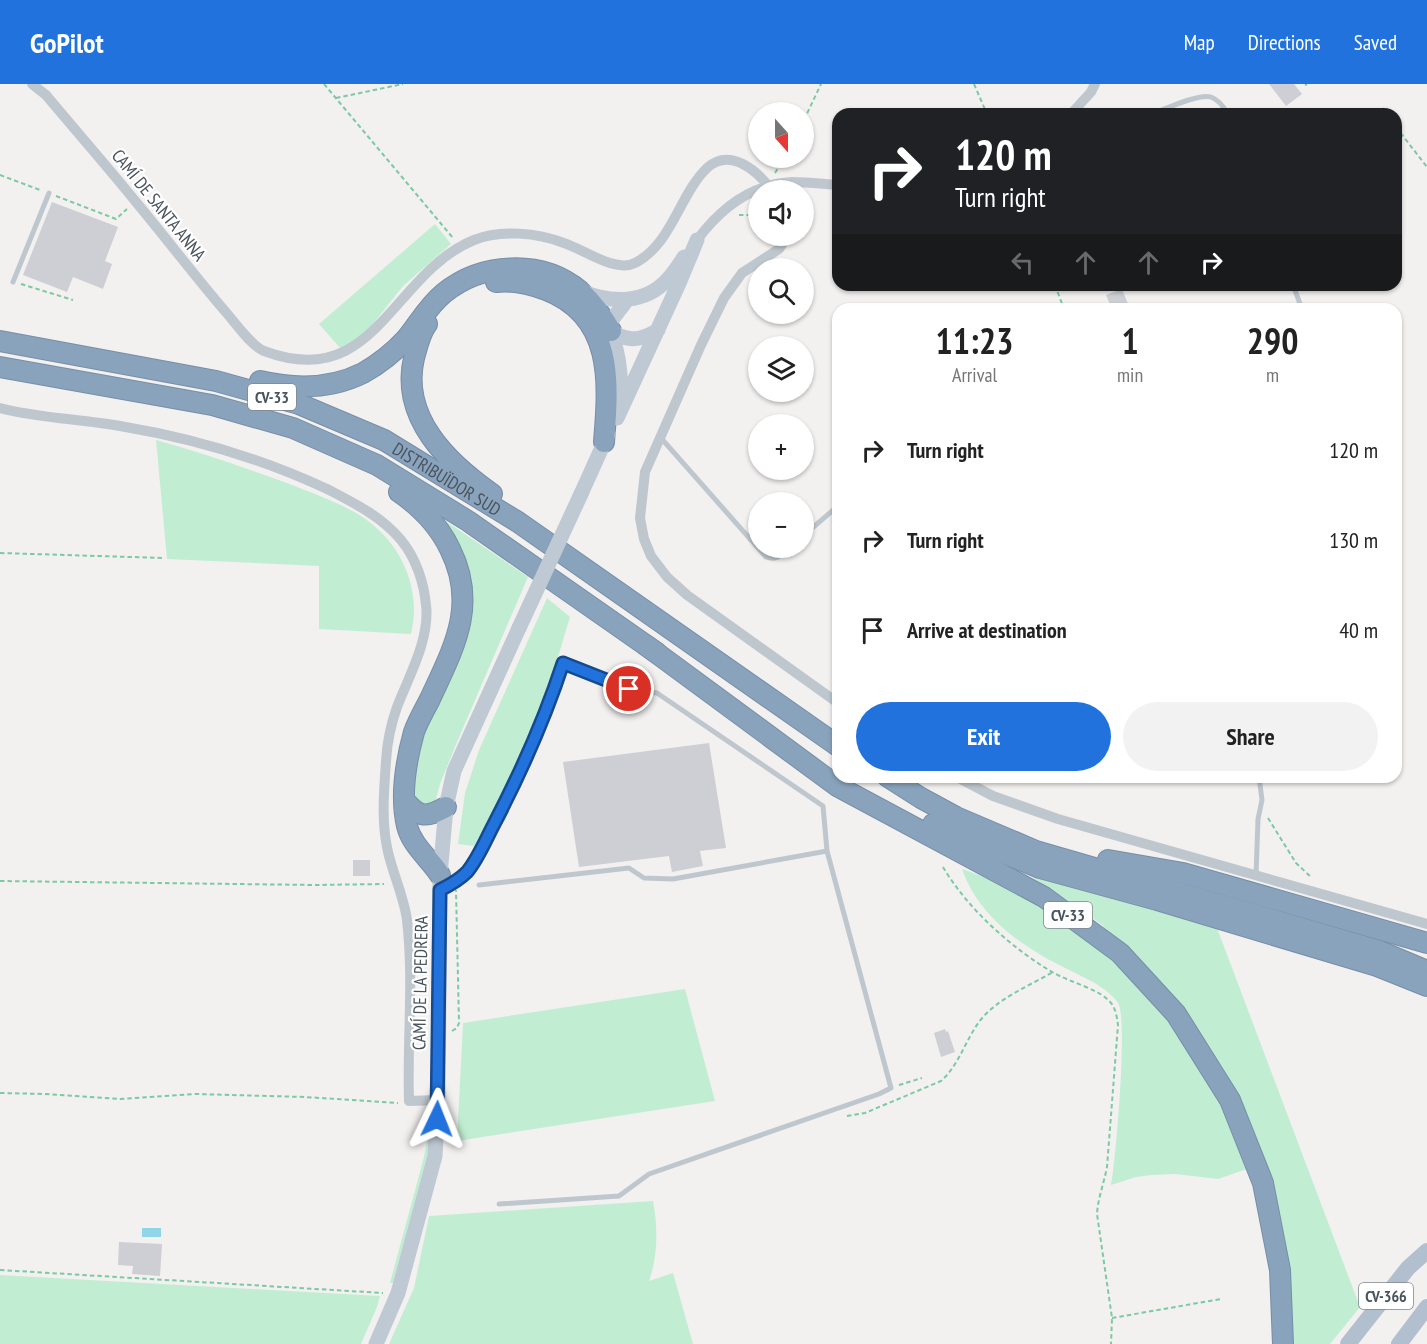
<!DOCTYPE html>
<meta charset="utf-8">
<style>
body{margin:0;font-family:"PT Sans Narrow",sans-serif;background:#f2f2f2;color:#222;height:100vh;display:flex;flex-direction:column;font-size:22px;white-space:nowrap}
*{box-sizing:border-box;margin:0}
p{font-size:20px;color:#767676}
.icon{flex:none;width:33px;height:33px;fill:none;stroke:currentColor;stroke-width:2;stroke-linecap:round;stroke-linejoin:round}
.map{position:relative;flex:1;overflow:hidden}
.panel{position:absolute;left:832px;top:219px;width:570px;height:480px;display:flex;flex-direction:column;background:#fff;border-radius:18px;box-shadow:0 2px 4px #0004}
.panel>*{flex:none}
.top-card{position:absolute;left:832px;top:24px;width:570px;height:183px;border-radius:18px;box-shadow:0 2px 4px #0004;background:#202124;color:#fff;overflow:hidden}
.needle{width:39px;rotate:159deg}
.fabs{position:absolute;left:748px;top:18px;display:grid;gap:12px}
.fabs a{display:grid;place-items:center;width:66px;height:66px;border-radius:50%;background:#fff;box-shadow:0 2px 4px #0004;font-size:30px}
.pin{position:absolute;display:grid;place-items:center;width:51px;height:51px;color:#fff;margin:-26px;border:3px solid #fff;border-radius:50%;box-shadow:0 2px 6px #0007}
.me{position:absolute;width:66px;margin:-33px;rotate:2deg;stroke-linejoin:round;filter:drop-shadow(0 0 4px #0008)}
.turn{display:flex;align-items:center;gap:21px;height:126px;padding:0 24px;font-size:27px}
.turn .icon{width:78px;height:78px;stroke-width:2.5}
.turn b{display:block;font-size:42px;line-height:51px}
.lanes{display:flex;align-items:center;height:57px;padding:0 24px;background:#0003;justify-content:center;gap:30px;direction:ltr}
.lanes .off{opacity:.35}
.eta{display:flex;justify-content:space-evenly;align-items:center;height:102px;text-align:center}
.eta b{font-size:36px;font-weight:700;line-height:42px}
.cta{display:flex;gap:12px;margin-top:auto;padding:12px 24px}
.cta a{flex:1;height:69px;border-radius:36px;background:#2172dc;color:#fff;font-size:24px;font-weight:700;line-height:69px;text-align:center}
.cta a+a{background:#f2f2f2;color:#222}
ul{padding:0;list-style:none}
li{display:flex;align-items:center;gap:18px;height:90px;padding:0 24px}
li div{flex:1}
li b{display:block;font-size:22px}
li em{font-style:normal}
header{display:flex;align-items:center;gap:36px;box-sizing:border-box;height:84px;padding:0 30px;background:#2172dc;color:#fff}
header strong{font-size:28px}
nav{display:flex;gap:33px;margin-inline-start:auto;font-size:21px}
.map>svg:first-child{display:block}
.green{fill:#c1eed3}
.water{fill:#90d6e9}
.building{fill:#cdcfd5}
.lines{fill:none;stroke-linecap:round;stroke-linejoin:round}
.highway-casing{stroke:#768ea8;stroke-width:22}
.path{stroke:#7bcaa3;stroke-width:2;stroke-dasharray:4.5 3;stroke-linecap:butt}
.lane{stroke:#bfc7ce;stroke-width:5}
.street{stroke:#bfc7ce;stroke-width:10}
.secondary{stroke:#bfc9d3;stroke-width:15}
.primary{stroke:#b1bfce;stroke-width:16}
.highway{stroke:#8aa3bd;stroke-width:20}
.secondary-bridge{stroke:#bfc9d3;stroke-width:15}
.route-casing{stroke:#154a8f;stroke-width:15}
.route{stroke:#2172dc;stroke-width:10}
.labels{text-anchor:middle;dominant-baseline:central;stroke-width:4.5;stroke-linejoin:round;paint-order:stroke}
.shield{fill:#fff;stroke:#80878e;stroke-width:1.5}
.shield-label{font-size:16px;font-weight:bold;fill:#49535d}
.street-label{font-size:18px;fill:#49535d;stroke:#fff}
</style>
<header>
<strong>GoPilot</strong>
<nav><a>Map</a><a>Directions</a><a>Saved</a></nav>
</header>
<div class="map">
<svg width="1427" height="1260" viewBox="0 0 1427 1260">
<rect width="100%" height="100%" fill="#f3f0f0"/>
<path class="green" d="M435 140 451 160 403 202 366 249 341 265 319 240Z
M156 356C203 369 249 385 295 402 319 412 352 423 372 440 405 467 421 509 411 550L319 545V482L167 475Z
M441 434 528 493 457 658 440 700 435 719 432 721 422 720 415 713 413 703 422 655 466 546Z
M547 514 570 533 543 623 511 694 474 762 458 760 465 709 479 666Z
M1015 781 1217 844 1360 1223 1330 1260H1289L1253 1050 1117 855 1101 840Z
M962 785 1015 804 1052 827 1108 870 1165 928 1220 1018 1247 1085 1218 1095 1175 1090 1152 1091 1136 1093 1111 1101C1116 1077 1128 933 1118 919 1107 903 1085 894 1069 886 1024 864 979 834 962 785Z
M685 905 715 1017 457 1057 463 939Z
M425 1033 430 1037 432 1044 427 1076 393 1199H390L424 1073 427 1055Z
M653 1117C658 1143 658 1172 649 1197L673 1189 693 1260H389L414 1204 429 1132Z
M0 1191 380 1212 377 1223 361 1260H0Z"/>
<path class="water" d="M142 1144H161V1153H142Z"/>
<path class="building" d="M1269 0H1294L1302 10 1286 22Z
M52 118 118 143 105 177 112 180 103 205 73 193 67 208 23 191Z
M1122 205 1130 225H1112L1106 211Z
M709 659 726 764 700 767 703 782 672 788 669 772 579 783 563 678Z
M353 776H370V792H353Z
M945 945 946 948 948 947 955 968 941 973 934 949Z
M119 1158 162 1160 160 1192 132 1190 133 1182 118 1181Z"/>
<g class="lines">
<defs>
<g id="highway">
<path d="M496 198C514 196 530 200 546 206 614 232 609 298 604 358"/>
<path d="M427 240C420 249 417 263 414 274 400 334 448 379 492 410"/>
<path id="s1" d="M0 257 216 297 299 320 384 356 518 438 838 662"/>
<path d="M0 283 212 321 293 344 377 381 468 437 657 569"/>
<path d="M260 297C294 305 331 305 363 289 379 280 394 268 406 255 419 239 428 222 444 209 482 178 542 175 580 207 592 218 603 233 611 247"/>
<path d="M399 408C421 423 438 440 450 465 478 521 454 563 430 615 425 625 418 637 414 648 406 677 400 712 407 742 412 762 430 775 440 791"/>
<path d="M647 562 837 702 1044 813 1120 869 1176 930 1230 1016 1263 1099 1280 1186 1283 1260"/>
<path d="M888 693 921 714 956 733 1036 767 1377 866 1427 887"/>
<path d="M405 717C420 734 426 734 446 723"/>
<path d="M933 740 1040 784 1157 816 1377 882 1427 902"/>
<path d="M1108 776 1183 789 1427 859"/>
</g>
</defs>
<use href="#highway" class="highway-casing"/>
<path class="path" d="M324 0 453 154
M974 0 987 30
M1305 1 1307 0
M336 14 403 0
M1383 24 1387 30
M804 36 821 0
M1396 43 1427 83
M775 89 784 74
M0 91 40 106
M56 112 116 135 127 125
M739 131H759
M21 200 73 216
M1055 201 1064 225
M0 469 164 474
M1268 734 1296 779 1312 794
M943 783C967 824 1012 865 1054 889 1069 898 1100 905 1111 919 1116 925 1117 934 1118 941L1107 1083C1104 1099 1098 1114 1097 1130L1112 1234 1111 1260
M0 797 315 801 384 800
M452 947 457 944 459 939 456 806
M899 1001 922 994
M0 1009 45 1010 120 1015 195 1010 305 1013 398 1019
M847 1032 865 1029 941 997C959 981 965 957 979 938 996 915 1029 902 1053 888
M0 1186 383 1209
M1112 1234 1221 1215"/>
<path class="lane" d="M1152 30C1165 25 1199 9 1211 13 1219 16 1224 23 1228 30
M13 198 49 109
M1293 201 1302 225
M661 354 766 473C777 477 781 471 790 464
M804 451 838 422
M1256 791 1258 735 1262 716 1259 693
M479 801 629 784 644 794 673 795 827 767
M441 805C451 800 459 796 467 787 478 775 485 758 492 743 520 690 544 635 563 579L629 605 657 609 823 722 827 767 891 1004 879 1010 649 1090 619 1112 499 1120"/>
<path class="street" d="M32 0 46 11C76 47 107 82 136 118 166 154 194 191 224 226 234 237 251 262 264 267 376 309 391 190 474 156 500 145 538 149 564 159 583 165 615 189 635 179 672 160 679 111 707 84 730 63 758 87 771 106
M1071 30 1091 8 1095 0
M788 152 779 165 742 189 724 214 701 261 645 388 640 434 644 455 651 472 667 493 687 511 838 619
M697 156C720 125 751 100 792 98 807 98 823 100 838 101
M0 324C39 334 80 335 120 342 192 354 261 374 327 405 354 419 381 432 401 456 416 474 424 499 426 521 430 555 409 592 397 623 391 640 387 659 386 677 384 707 381 738 388 768 393 790 404 813 407 836 414 896 407 957 409 1017L438 1016
M957 693 993 712 1058 735 1427 840"/>
<path class="secondary" d="M583 208C611 219 645 220 667 196 674 189 679 181 684 173
M607 244C625 258 639 258 658 246
M611 247C619 271 623 294 619 319
M610 252 611 237 627 216
M617 334 680 197 697 156
M581 410 608 350
M376 1260 398 1209 435 1072 438 1016 440 791 446 723 454 687 519 544"/>
<path class="primary" d="M1348 1260 1408 1184 1427 1167
M1399 1260 1427 1223"/>
<use href="#highway" class="highway"/>
<path class="secondary-bridge" d="M519 544 581 410"/>
</g>
<g class="lines">
<defs>
<path id="route" d="M437 1035 440 806C450 801 459 796 467 788 478 775 486 755 494 740 521 688 545 634 563 579L629 605"/>
</defs>
<use href="#route" class="route-casing"/>
<use href="#route" class="route"/>
</g>
<g class="labels">
<g class="shield">
<rect x="248" y="300" width="48" height="26" rx="4.5"/>
<rect x="1044" y="818" width="48" height="26" rx="4.5"/>
<rect x="1359" y="1199" width="54" height="26" rx="4.5"/>
</g>
<g class="shield-label">
<text x="272" y="313">CV-33</text>
<text x="1068" y="831">CV-33</text>
<text x="1386" y="1212">CV-366</text>
</g>
<g class="street-label">
<text transform="translate(159 121) rotate(51)">CAMÍ DE SANTA ANNA</text>
<text stroke="none"><textPath href="#s1" startOffset="472">DISTRIBUÏDOR SUD</textPath></text>
<text transform="translate(420 899) rotate(-89)">CAMÍ DE LA PEDRERA</text>
</g>
</g>
</svg>
<div class="fabs">
<a><svg class="needle" viewBox="-14 -14 28 28"><path d="M0-13l5 13h-10z" fill="#e53935"/><path d="M0 13l5-13h-10z" fill="#767676"/></svg></a>
<a><svg class="icon" aria-label="sound" viewBox="0 0 24 24"><path d="M4 9h4l5-4v14l-5-4H4zM17 9q2 3 0 6"/></svg></a>
<a><svg class="icon" aria-label="search" viewBox="0 0 24 24"><circle cx="10" cy="10" r="6"/><path d="M15 15l6 6"/></svg></a>
<a><svg class="icon" aria-label="layers" viewBox="0 0 24 24"><path d="M12 4l9 5-9 5-9-5zM3 14l9 5 9-5"/></svg></a>
<a>+</a>
<a>−</a>
</div>
<div class="pin" style="left:629px;top:605px;background:#d93025"><svg class="icon" aria-label="arrive" viewBox="0 0 24 24"><path d="M6 21V4h12l-3 4 3 4H6"/></svg></div>
<svg class="me" style="left:437px;top:1035px" viewBox="-20 -20 40 40"><path d="M0-17L14 15 0 8-14 15z" fill="#2172dc" stroke="#fff" stroke-width="4"/></svg>
<div class="top-card">
<div class="turn"><svg class="icon" aria-label="right" viewBox="0 0 24 24"><path d="M7 20v-9h11M14 6l5 5-5 5"/></svg><div><b>120 m</b>Turn right</div></div>
<div class="lanes"><svg class="icon off" aria-label="left" viewBox="0 0 24 24"><path d="M17 20v-9H6M10 6l-5 5 5 5"/></svg><svg class="icon off" aria-label="ahead" viewBox="0 0 24 24"><path d="M12 20V5M6 11l6-6 6 6"/></svg><svg class="icon off" aria-label="ahead" viewBox="0 0 24 24"><path d="M12 20V5M6 11l6-6 6 6"/></svg><svg class="icon" aria-label="right" viewBox="0 0 24 24"><path d="M7 20v-9h11M14 6l5 5-5 5"/></svg></div>
</div>
<section class="panel">
<div class="eta">
<div><b>11:23</b><p>Arrival</p></div>
<div><b>1</b><p>min</p></div>
<div><b>290</b><p>m</p></div>
</div>
<ul>
<li><svg class="icon" aria-label="right" viewBox="0 0 24 24"><path d="M7 20v-9h11M14 6l5 5-5 5"/></svg><div><b>Turn right</b></div><em>120 m</em></li>
<li><svg class="icon" aria-label="right" viewBox="0 0 24 24"><path d="M7 20v-9h11M14 6l5 5-5 5"/></svg><div><b>Turn right</b></div><em>130 m</em></li>
<li><svg class="icon" aria-label="arrive" viewBox="0 0 24 24"><path d="M6 21V4h12l-3 4 3 4H6"/></svg><div><b>Arrive at destination</b></div><em>40 m</em></li>
</ul>
<div class="cta"><a>Exit</a><a>Share</a></div>
</section>
</div>
